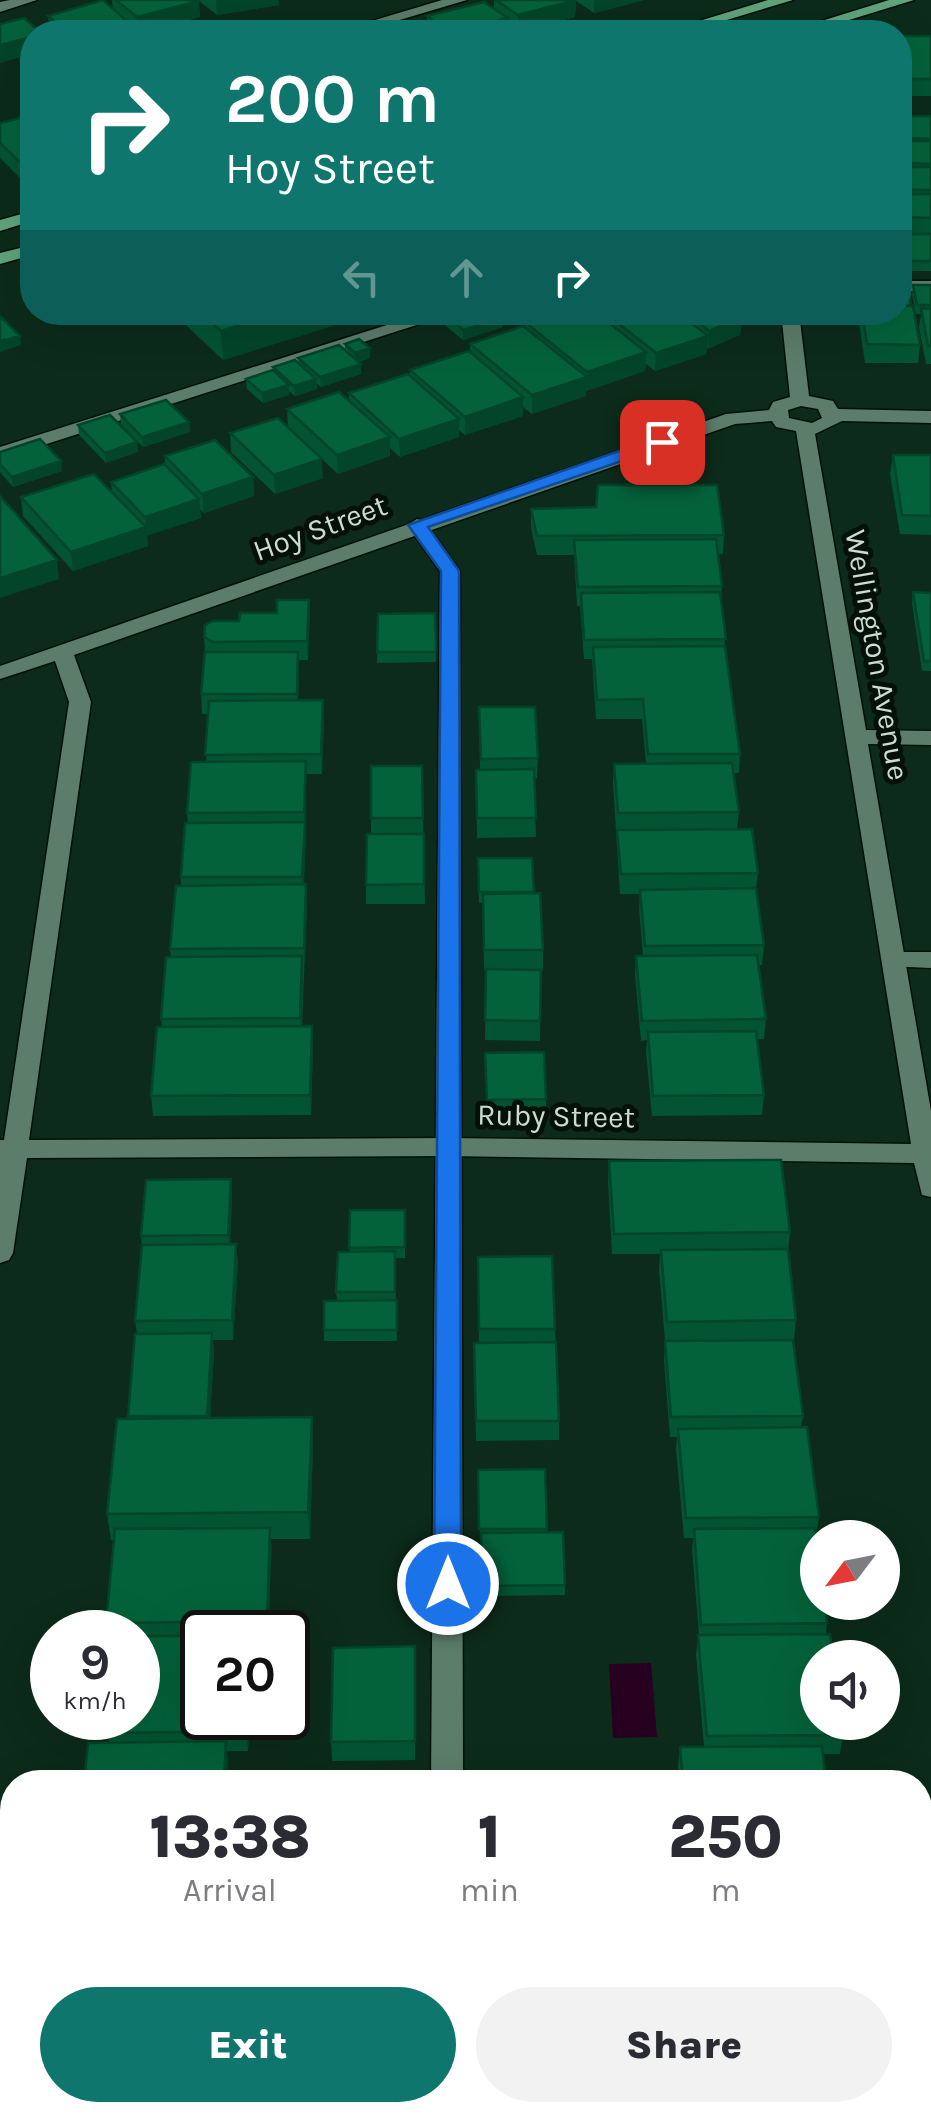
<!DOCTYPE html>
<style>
body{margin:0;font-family:Karla,sans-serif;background:#f2f2f3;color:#2b2b33;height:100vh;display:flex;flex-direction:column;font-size:38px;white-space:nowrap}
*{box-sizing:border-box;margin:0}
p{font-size:32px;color:#7c7c81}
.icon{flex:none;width:55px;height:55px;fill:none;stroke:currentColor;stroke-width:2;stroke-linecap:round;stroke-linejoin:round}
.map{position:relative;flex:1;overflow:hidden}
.details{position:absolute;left:0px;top:1770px;width:932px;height:352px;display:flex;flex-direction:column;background:#fff;border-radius:40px 40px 0 0;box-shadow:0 10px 40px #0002}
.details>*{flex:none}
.banner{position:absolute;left:20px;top:20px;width:892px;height:305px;border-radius:40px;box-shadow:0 10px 40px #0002;background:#0f766e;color:#fff;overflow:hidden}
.needle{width:65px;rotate:238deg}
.controls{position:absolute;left:800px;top:1520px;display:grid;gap:20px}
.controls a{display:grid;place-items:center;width:100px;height:100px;border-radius:50%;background:#fff;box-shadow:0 10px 40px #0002;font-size:50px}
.speed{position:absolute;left:30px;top:1610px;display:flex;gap:20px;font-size:50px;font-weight:700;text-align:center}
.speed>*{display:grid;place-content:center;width:130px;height:130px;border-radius:50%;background:#fff;box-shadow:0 10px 40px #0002;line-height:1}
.speed small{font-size:25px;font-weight:400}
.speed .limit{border:5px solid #111;border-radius:15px;background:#fff;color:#111}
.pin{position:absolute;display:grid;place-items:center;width:85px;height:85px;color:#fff;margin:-42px;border-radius:20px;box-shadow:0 5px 15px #0006}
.me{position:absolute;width:110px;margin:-55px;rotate:0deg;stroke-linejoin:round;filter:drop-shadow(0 0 8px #0008)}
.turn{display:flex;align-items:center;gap:35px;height:210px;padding:0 40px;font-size:45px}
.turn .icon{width:130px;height:130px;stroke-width:2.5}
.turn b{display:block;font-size:70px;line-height:85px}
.lanes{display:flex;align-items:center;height:95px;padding:0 40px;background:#0003;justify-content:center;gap:50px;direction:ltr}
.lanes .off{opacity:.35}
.eta{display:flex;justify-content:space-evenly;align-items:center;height:170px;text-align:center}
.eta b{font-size:60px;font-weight:800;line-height:70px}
.button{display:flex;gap:20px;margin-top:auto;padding:20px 40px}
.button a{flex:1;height:115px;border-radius:60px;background:#0f766e;color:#fff;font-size:40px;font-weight:800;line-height:115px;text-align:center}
.button a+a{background:#f2f2f3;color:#2b2b33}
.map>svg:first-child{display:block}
.water{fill:#28001f}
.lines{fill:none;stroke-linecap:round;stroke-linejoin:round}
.service-casing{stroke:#001207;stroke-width:3}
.minor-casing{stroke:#001207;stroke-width:3}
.primary-casing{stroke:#001207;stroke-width:3}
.service{fill:#5c7d69;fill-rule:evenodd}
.minor{fill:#5c7d69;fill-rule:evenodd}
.primary{fill:#61a37d;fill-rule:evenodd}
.wall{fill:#035432}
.shaded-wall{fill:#034529}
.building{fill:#04623a;stroke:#034529;stroke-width:2.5}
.route{fill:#1a73e8;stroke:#114b97;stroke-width:2.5}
.labels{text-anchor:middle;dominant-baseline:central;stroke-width:10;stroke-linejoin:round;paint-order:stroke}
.street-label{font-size:30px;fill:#cbddd1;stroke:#051009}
</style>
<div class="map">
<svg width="931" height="2121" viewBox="0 0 931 2121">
<rect width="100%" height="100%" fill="#0c2b1a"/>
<path class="water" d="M651 1663 657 1737 613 1738 609 1664Z"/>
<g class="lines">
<defs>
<path id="service" d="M442 0H467L359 32H335Z
M900 281H931V291H900Z
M428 312H457L0 459V447Z
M417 519 424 521 460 571 463 1782H431L440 571 407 525Z
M895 952H931V968L886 966 883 960 886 954Z
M430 2110H464V2121H430Z"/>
<path id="minor" d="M10 0H37L0 12V2Z
M781 312H799L809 396 833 401 838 409 931 411V423L842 421 815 434 866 730 931 731V745L868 744 931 1111V1197L922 1195 914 1163 448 1156 27 1158 13 1253 9 1260 0 1263V1140H4L69 702 55 661 0 679V666L726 414 769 410 773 402 790 397ZM801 406 818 409 822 418 812 423 789 418 788 410ZM772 421 776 427 796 431 911 1144 448 1138 29 1140 91 702 74 655 735 424Z"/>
<path id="primary" d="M768 0H793L687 32H663Z
M889 0H914L810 32H786Z
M32 211V221L0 231V220Z
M32 245V255L0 264V253Z"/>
</defs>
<use href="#service" class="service-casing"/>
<use href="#minor" class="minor-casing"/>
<use href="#primary" class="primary-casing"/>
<use href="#service" class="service"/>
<use href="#minor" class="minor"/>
<use href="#primary" class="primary"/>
</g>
<path class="wall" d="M112 0H198L200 17 142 32H137L127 24V32H50L48 16 113 9Z
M198 0H278L279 5 217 15Z
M494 0H644L594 13 576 1 575 17 518 32 508 25V32H389L427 26V16L494 8Z
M900 36H931V96H900Z
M32 115 25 183 0 158V123Z
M900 116H931V271H900Z
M913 285H931V364H926L919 327 921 314H916L912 295Z
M172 312H377L223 360Z
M441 312 503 327 463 340 441 322Z
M504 312H552L517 323Z
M556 312H740V315L742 317 740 335 707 348 706 354 655 371 646 364 645 371 586 391V396L532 414 523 407V416L465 435 459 430V437L400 457 390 448V456L338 474 311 449 323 478 275 494 231 452 230 433 288 427 287 409 349 401V393L410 377V370L470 353V344L525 328V322Z
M860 312H900L920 345 918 363H865L859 323Z
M345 344 370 358 358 362 361 374 321 387 317 384V389L295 396 289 391V395L263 403 247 389 246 379 273 371V367L299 363 298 358 345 351Z
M120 414 189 422 190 432 143 447 121 424Z
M78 425 137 442 138 452 106 463 79 435Z
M0 452 62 471 13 487 0 472Z
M893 455H931V535L900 534 890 474Z
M165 456 253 477 254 496 204 513 200 509 201 518 147 535 148 546 73 571 23 516 21 497 112 492 111 482 165 465Z
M531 509 724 535 723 554H718L722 586 721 601 725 646 740 754 739 773H734L739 812 737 829 758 873 756 889 764 945 762 965H759L766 1019 764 1039H757L764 1095 762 1115 652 1116 646 1052 647 1040 641 1041 635 976 636 956H643L639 909 640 894H620L613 784 614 764H646L642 719H596L592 659H584L580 606H577L574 555H537L531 528Z
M913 592 931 593V671H922L912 603Z
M309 600 308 660H299L298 700 324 719 322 774H306L304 884 307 904 302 1026H312L313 1046 311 1115 153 1116 151 1096 162 1027 161 1019 171 957 170 949 181 886V877L188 823 187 813 206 762 208 714H202L201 694 205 652 204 637 239 621 277 613Z
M435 613 436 662 377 663 378 614Z
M479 707 538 758 537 778H534L536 837 477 838 476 770H480Z
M371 766H422L425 904H366V885L371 834Z
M478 858 534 893 543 950V970H538H541L540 1041 485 1040 486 970H484L483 903H479Z
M485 1053 546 1099V1119L487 1120Z
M609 1161 790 1232 788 1252 796 1320 794 1340 803 1416 801 1427 819 1517 816 1536 827 1623 826 1634 843 1735 840 1754H823L826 1782H679L678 1766 680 1747H704L696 1654 699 1635 692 1549 693 1538H684L676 1449 677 1437H670L664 1361 665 1341 659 1270 660 1254H612L608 1181Z
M231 1179 232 1199 230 1244H236L238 1264 233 1340H213L214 1353 210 1418 312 1417 313 1444 310 1539H271L269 1632H202V1718H250L248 1751H227V1782H84L109 1743 108 1733 138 1718V1632H107L106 1623 114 1540H111L107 1514 128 1419 137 1334 135 1321 142 1246 141 1236Z
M350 1210H405V1258H395L397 1341H324V1330L337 1300 336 1292 350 1252Z
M478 1257 555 1329 559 1421V1440L476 1441 474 1343H479Z
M545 1469 547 1532 565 1585V1595L482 1596 478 1470Z
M415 1646V1760L332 1761 331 1742Z
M322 2110H402V2121H323Z
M733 2110H881L882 2121H734Z"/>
<path class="shaded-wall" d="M216 0H278L279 5 217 15Z
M576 0 575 17 518 32V15Z
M594 0H644L594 13Z
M199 1 200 17 138 32 137 17Z
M508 18V32H454Z
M126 20 127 32H76Z
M32 37V54L0 63V45Z
M32 163V181L25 183 23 165Z
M281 312H377L223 360 221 331Z
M521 312H552L517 323V314Z
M726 312H740L739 318 742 317 740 335 708 349 709 331Z
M503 318V327L463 340V330Z
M20 336 21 345 0 352V341Z
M708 336 706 354 655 371 656 353Z
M370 348V358L355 362V353Z
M646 352 645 371 587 391V372Z
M361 364V374L321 387 320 377Z
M587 377 586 396 532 414V395Z
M316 379 317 389 295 396 294 386Z
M289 385V395L263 403 262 393Z
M523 397V416L465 435V417Z
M459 419V437L400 457 399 439Z
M189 422 190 432 143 447 142 437Z
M390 437V456L338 474 337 455Z
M137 442 138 452 106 463 105 453Z
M322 459 323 478 275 494 274 475Z
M61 461 62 471 13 487 12 477Z
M253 477 254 496 204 513 202 494Z
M199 499 201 518 147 536 145 517Z
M146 527 148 546 73 571 71 552Z
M57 560 59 579 0 598V578Z
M309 600 310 619 308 660 307 641Z
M298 652 299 671 298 713 297 694Z
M323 700 324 719 322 774 321 754Z
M306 761V842L303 896 302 877Z
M306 884 307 904 305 968 304 948Z
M302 956 303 976 301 1038 300 1018Z
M312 1026 313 1046 311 1115 310 1095Z
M231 1179 232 1199 230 1255 228 1235Z
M236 1244 238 1264 233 1340 232 1320Z
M212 1333 214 1353 209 1436 207 1416Z
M312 1417 313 1444 310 1539 308 1512Z
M270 1528 272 1547 268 1632 267 1621Z
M247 1718H250L248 1751 246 1731Z
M226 1741 228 1760 227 1782H224Z"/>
<path class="building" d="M103 0 126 20 76 32H67L48 16Z
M116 0H198L199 1 137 17Z
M496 0H576L518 15Z
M484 2 508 18 449 32 427 16Z
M24 18 40 32H32V37L0 45V24Z
M424 23 437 32H389Z
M360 26 369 32H339Z
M900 36H931V79H901Z
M32 115V163L23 165 0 143V123Z
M900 116H931V139L900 138Z
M900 141H931V164L900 163Z
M900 167H931V190H900Z
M900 194H931V218L900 217Z
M900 234H931V261H900Z
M900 285H908L911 306 900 305Z
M913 285H931V305H917Z
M900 305 913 306 920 345 867 344 862 312H900Z
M921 308 931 309V346H928Z
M201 312H281L221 331Z
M442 312H497L503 318 463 330Z
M556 312H595L646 352 587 372 525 322Z
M604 312H677L708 336 656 353Z
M688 312H736L742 317 709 331Z
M0 316 20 336 0 341Z
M523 326 587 377 532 395 470 344Z
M359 339 370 348 355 353 345 344Z
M339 345 361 364 320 377 298 358Z
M469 351 523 397 465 417 410 370Z
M295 360 316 379 294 386 273 367Z
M273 370 289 385 262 393 246 379Z
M408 374 459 419 399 439 349 393Z
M339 392 390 437 337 455 287 409Z
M166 400 189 422 142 437 120 414Z
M110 415 137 442 105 453 78 425Z
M278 418 322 459 274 475 230 433Z
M40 439 61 461 12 477 0 464V452Z
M215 440 253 477 202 494 165 456Z
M893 455H931V516L902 515Z
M164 464 199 499 145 517 111 482Z
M94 474 146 527 71 552 21 497Z
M598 485H717L724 535 537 536 531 509 596 507Z
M0 496 57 560 0 578Z
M716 539 722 586 578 587 574 540Z
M720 592 726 639 584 640 581 593Z
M913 592 931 593V661H924Z
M277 600H309L307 641 213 642 204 637 205 625 213 621H239L240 613H277Z
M435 613 436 652H377L378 614Z
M725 646 740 754H648L643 699 597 700 593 647Z
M205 652H298L297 694H201Z
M323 700 321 754 205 755 209 701Z
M479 707H535L538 758 481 759Z
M306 761 304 812 187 813 191 762Z
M732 763 739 812 618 813 614 764Z
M371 766H422L423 818H371Z
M534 769 536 818H477L476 770Z
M305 822 302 877H181L185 823Z
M752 829 758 873 621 874 617 830Z
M367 834H424V884L366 885Z
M478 858H532L534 892H479Z
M306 884 304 948 170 949 176 886Z
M756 888 764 945 645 946 640 890Z
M540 893 543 950H484L483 894Z
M757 955 766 1019 642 1021 636 956Z
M302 956 300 1018 161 1019 166 957Z
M486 969 541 970 540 1021 485 1020Z
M312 1026 310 1095 151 1096 157 1027Z
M756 1031 764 1095 653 1096 648 1032Z
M544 1052 546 1099 487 1100 485 1053Z
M781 1160 790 1232 614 1234 609 1161Z
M231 1179 228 1235 141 1236 146 1180Z
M350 1210H405V1247L349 1248Z
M236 1244 232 1320 135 1321 142 1245Z
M788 1249 796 1320 667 1322 661 1250Z
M395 1251V1292H336L338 1252Z
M552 1256 555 1329H479L478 1257Z
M397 1300V1330H324V1301Z
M212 1333 207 1416H128L135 1334Z
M793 1340 803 1416 671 1417 665 1341Z
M556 1342 559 1421H476L474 1343Z
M312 1417 308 1512 107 1514 117 1419Z
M807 1427 819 1517 686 1518 678 1429Z
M545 1469 547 1529H479L478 1470Z
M270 1528 267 1621 106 1623 115 1529Z
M815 1528 818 1546V1602H825L827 1623 701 1625 694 1529Z
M563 1532 565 1585 482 1586 481 1533Z
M830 1634 833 1658H818V1722H841L843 1735 707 1736 698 1635Z
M138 1636H202V1718H247L246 1731 108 1733 109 1718H138Z
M415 1646V1741L331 1742 333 1648Z
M226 1741 224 1782H84L88 1743Z
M822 1746 826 1782H683L680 1747Z
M62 2110H206L205 2121H61Z
M476 2110H569V2121H476Z
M737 2110H881L882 2121H738Z"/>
<path class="route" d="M662 436 671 442 669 445 428 527 459 571 461 1584 457 1592H438L434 1584 441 571 408 525Z"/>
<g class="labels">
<g class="street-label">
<text transform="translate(320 528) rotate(-20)">Hoy Street</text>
<text transform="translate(877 655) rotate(80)">Wellington Avenue</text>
<text transform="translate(556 1116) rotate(1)">Ruby Street</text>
</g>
</g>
</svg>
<div class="controls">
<a><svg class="needle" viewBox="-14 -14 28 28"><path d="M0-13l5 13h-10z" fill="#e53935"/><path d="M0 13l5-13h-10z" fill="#7c7c81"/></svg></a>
<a><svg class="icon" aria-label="sound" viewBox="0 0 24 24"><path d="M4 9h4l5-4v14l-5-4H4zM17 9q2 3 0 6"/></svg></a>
</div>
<div class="speed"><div>9<small>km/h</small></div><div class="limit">20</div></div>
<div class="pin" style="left:662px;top:442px;background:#d93025"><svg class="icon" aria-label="arrive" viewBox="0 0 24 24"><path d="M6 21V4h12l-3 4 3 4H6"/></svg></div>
<svg class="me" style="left:448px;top:1584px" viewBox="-20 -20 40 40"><circle r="17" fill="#1a73e8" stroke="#fff" stroke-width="3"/><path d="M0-11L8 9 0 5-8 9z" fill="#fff"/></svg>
<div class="banner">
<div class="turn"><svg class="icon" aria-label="right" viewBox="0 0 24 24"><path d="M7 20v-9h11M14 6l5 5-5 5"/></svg><div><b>200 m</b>Hoy Street</div></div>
<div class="lanes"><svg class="icon off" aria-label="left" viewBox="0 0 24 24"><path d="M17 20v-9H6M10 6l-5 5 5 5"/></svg><svg class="icon off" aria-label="ahead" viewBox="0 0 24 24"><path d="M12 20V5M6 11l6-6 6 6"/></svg><svg class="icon" aria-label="right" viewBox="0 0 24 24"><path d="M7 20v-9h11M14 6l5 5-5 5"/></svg></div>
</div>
<section class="details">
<div class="eta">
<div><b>13:38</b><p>Arrival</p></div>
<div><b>1</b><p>min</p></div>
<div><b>250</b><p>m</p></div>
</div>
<div class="button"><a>Exit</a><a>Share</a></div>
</section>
</div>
